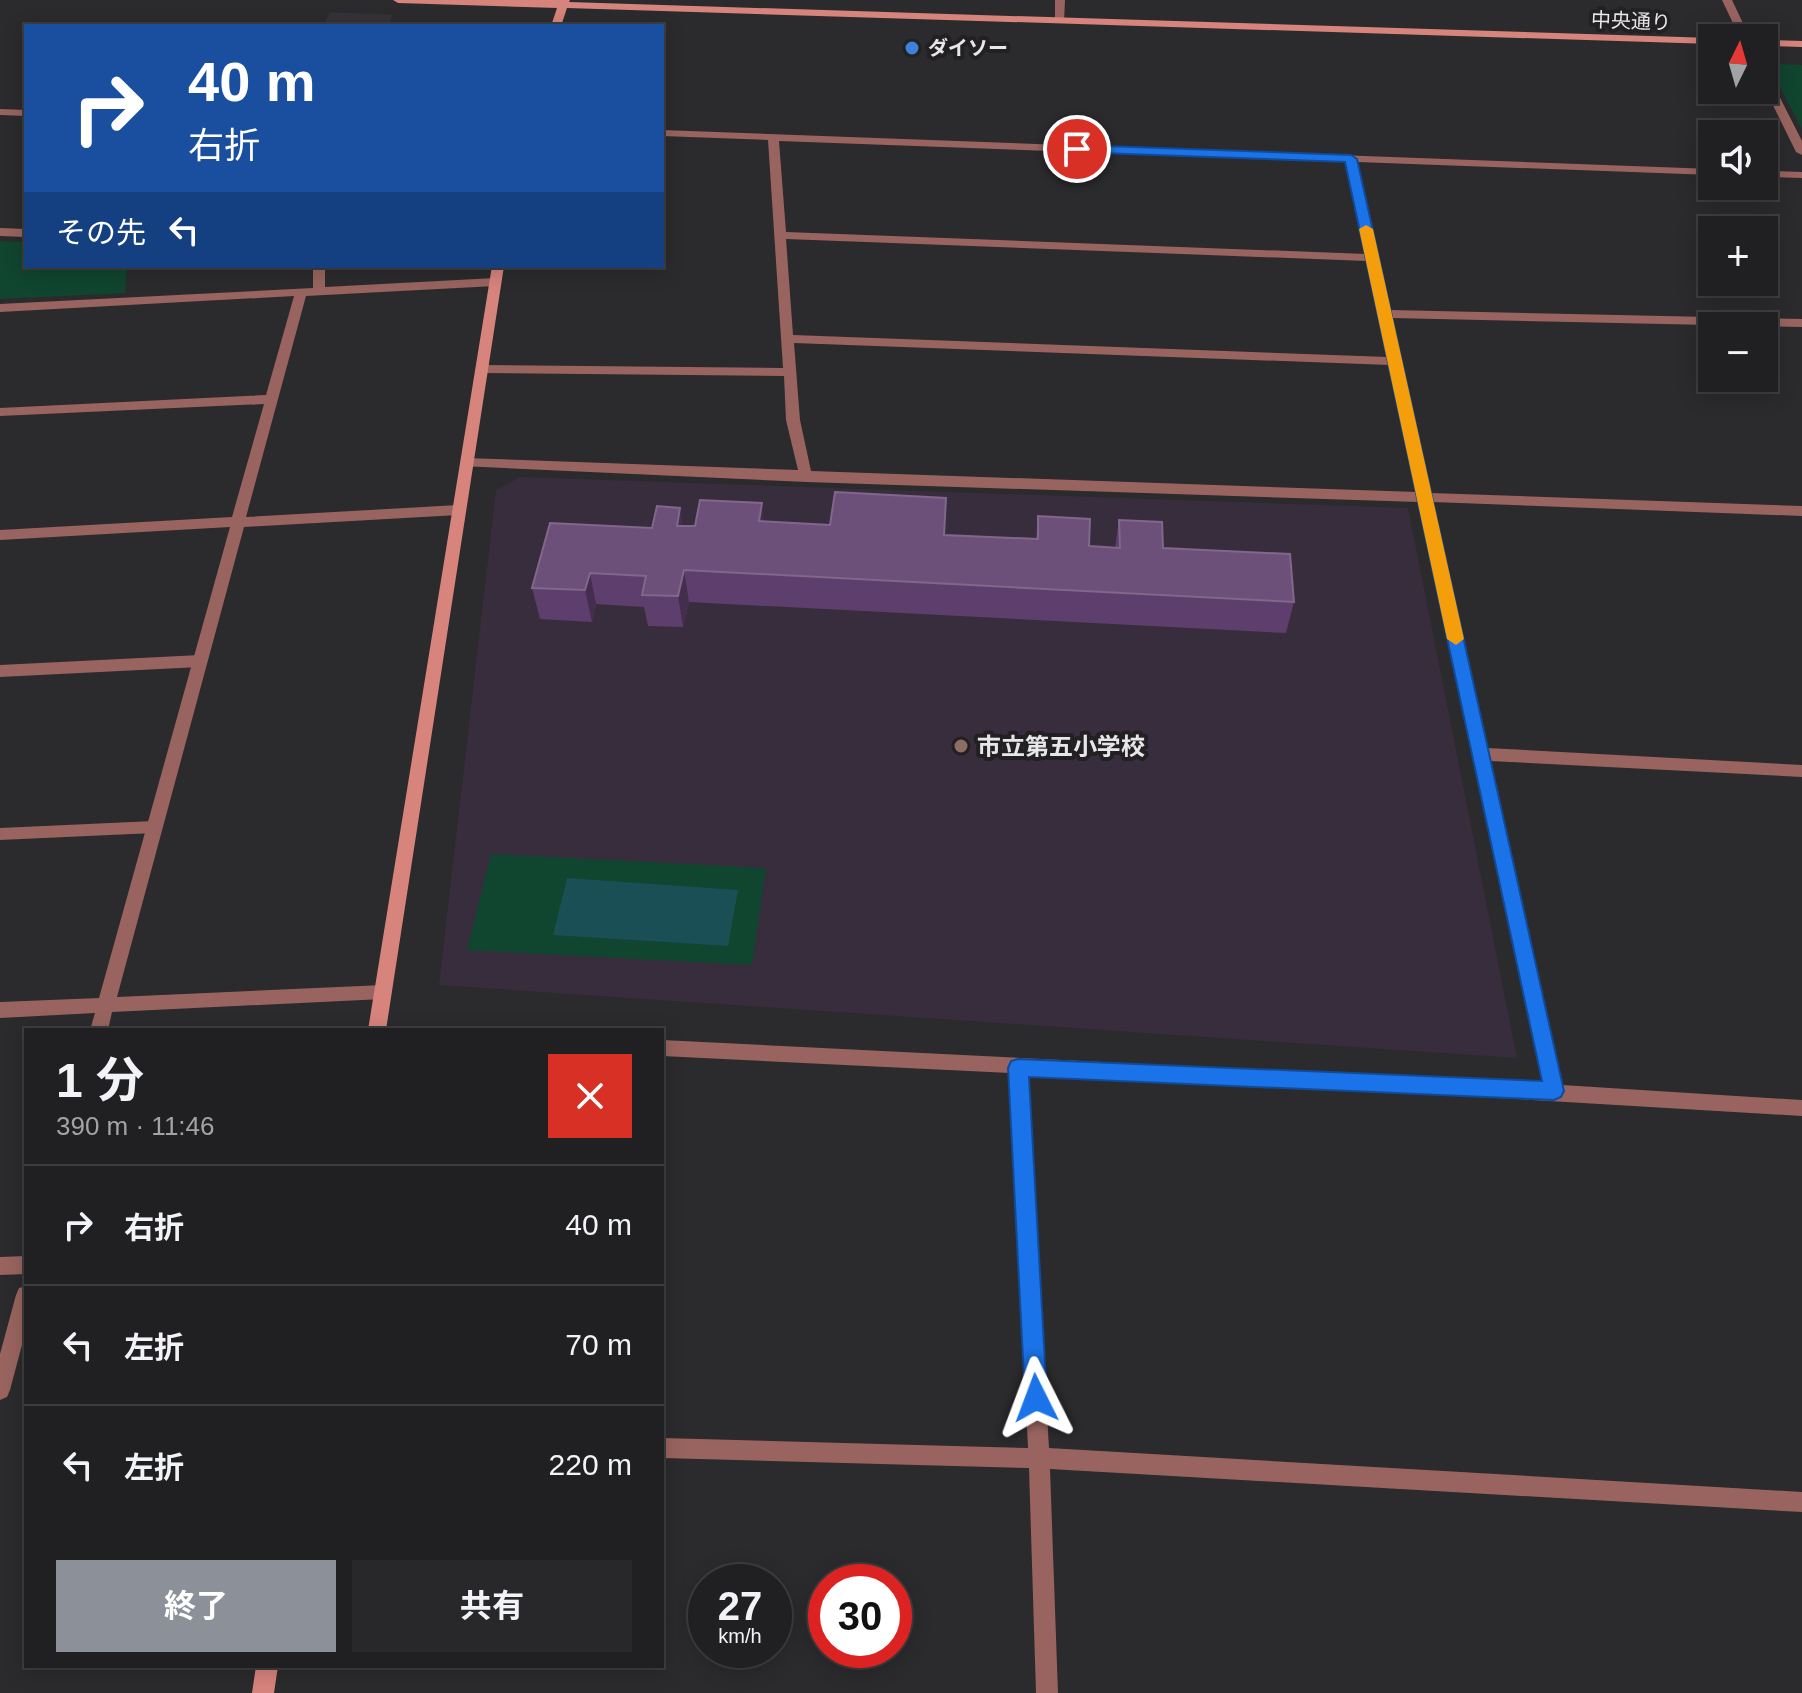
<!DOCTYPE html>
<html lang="ja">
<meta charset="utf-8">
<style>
body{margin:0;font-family:Arial,"Noto Sans JP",sans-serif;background:#28282a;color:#f1f3f6;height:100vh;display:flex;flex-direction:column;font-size:30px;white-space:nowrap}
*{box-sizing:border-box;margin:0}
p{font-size:26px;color:#a2a3a5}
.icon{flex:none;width:44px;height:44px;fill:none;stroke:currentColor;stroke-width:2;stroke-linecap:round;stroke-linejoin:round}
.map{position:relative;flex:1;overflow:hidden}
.panel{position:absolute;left:24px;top:1028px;width:640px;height:640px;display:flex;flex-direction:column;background:#202022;border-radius:0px;box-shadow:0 4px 20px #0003,0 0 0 2px #3d3e40}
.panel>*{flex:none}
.banner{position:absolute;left:24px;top:24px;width:640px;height:244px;border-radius:0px;box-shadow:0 4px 20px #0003,0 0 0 2px #3d3e40;background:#1a4fa0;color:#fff;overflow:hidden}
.needle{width:52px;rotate:5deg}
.controls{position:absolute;left:1698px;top:24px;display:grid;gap:16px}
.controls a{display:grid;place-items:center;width:80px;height:80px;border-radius:0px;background:#202022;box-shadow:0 4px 20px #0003,0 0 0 2px #3d3e40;font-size:40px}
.speed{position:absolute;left:688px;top:1564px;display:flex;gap:16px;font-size:40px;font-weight:700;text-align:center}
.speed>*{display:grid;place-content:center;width:104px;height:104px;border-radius:50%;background:#202022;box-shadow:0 4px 20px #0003,0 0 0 2px #3d3e40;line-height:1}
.speed small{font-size:20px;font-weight:400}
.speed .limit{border:12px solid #d22;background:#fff;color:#111}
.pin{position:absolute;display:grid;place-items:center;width:68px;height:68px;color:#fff;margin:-34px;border:4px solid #fff;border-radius:50%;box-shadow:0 2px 8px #0007}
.me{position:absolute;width:88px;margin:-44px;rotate:357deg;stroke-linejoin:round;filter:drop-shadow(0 0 6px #0008)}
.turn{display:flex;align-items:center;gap:28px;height:168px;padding:0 32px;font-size:36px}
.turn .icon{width:104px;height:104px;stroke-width:2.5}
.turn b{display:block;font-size:56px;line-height:68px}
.then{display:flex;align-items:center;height:76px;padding:0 32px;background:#0003;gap:16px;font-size:30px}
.round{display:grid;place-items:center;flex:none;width:84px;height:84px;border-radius:0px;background:#28282a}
.head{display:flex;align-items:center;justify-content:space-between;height:136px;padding:0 32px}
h1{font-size:48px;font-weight:700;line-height:60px}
.action{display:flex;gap:16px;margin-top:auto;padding:16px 32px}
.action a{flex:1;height:92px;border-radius:0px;background:#8c9099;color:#fff;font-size:32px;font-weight:700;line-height:92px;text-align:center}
.action a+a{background:#28282a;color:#f1f3f6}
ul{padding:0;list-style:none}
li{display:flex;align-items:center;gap:24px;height:120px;padding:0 32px;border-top:2px solid #3d3e40}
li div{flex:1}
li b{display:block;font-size:30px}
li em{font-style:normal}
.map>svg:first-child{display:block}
.built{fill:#363139}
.education{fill:#382d3c}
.green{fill:#10452f}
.water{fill:#1a4f55}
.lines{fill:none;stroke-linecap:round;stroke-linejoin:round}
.lane{fill:#99645f;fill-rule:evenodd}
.street{fill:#99645f;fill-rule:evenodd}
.secondary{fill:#d7847c;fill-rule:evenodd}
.wall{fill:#5e3e6c}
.shaded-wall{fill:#442e4d}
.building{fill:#6d507a;stroke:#80678b;stroke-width:2}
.route{fill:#1a73e8;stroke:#114b97;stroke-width:2}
.slow{fill:#f59e0b}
.shop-dot{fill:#3f7fe0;stroke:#222023;stroke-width:3}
.education-dot{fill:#8d6e63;stroke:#222023;stroke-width:3}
.labels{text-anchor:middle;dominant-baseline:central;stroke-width:8;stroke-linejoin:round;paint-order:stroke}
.far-street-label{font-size:20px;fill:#e7e6e8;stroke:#222023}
.far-poi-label{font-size:20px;font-weight:bold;fill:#e7e6e8;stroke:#222023;text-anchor:start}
.poi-label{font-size:24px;font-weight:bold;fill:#e7e6e8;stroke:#222023;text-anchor:start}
</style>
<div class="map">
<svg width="1802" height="1693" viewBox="0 0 1802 1693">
<rect width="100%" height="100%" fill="#2b2a2d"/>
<path class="built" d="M330 12 393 15 388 26H323Z"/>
<path class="education" d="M520 477 1408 508 1517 1058 439 985 496 490Z"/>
<path class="green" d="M1767 63 1802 65V129Z
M0 241 26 242V266H127L125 293 0 299Z
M491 854 766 868 752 965 467 950Z"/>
<path class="water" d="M567 878 738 890 728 946 553 935Z"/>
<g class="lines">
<path class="lane" d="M200 655 207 661 200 667 0 677V665Z
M154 821 160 822 162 827 160 832 154 833 0 840V828Z"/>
<path class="street" d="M1055 0H1065L1064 22 1055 20Z
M1722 0H1732L1750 38H1740Z
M1764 73 1769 76 1802 141V155L1796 152 1764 87Z
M0 109 26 110V116L0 115Z
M662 130 1712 169V175L1357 162 1390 310 1802 319V327L1392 318 1431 493 1802 506V516L1433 502 1487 748 1802 765V777L1490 761 1562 1085 1802 1100V1116L1517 1099 1027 1074 1049 1448 1802 1492V1512L1050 1469 1058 1693H1036L1029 1468 662 1458V1438L1028 1448 1010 1073 662 1056V1040L1544 1084 1419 502 806 482 461 466V460L466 458 798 470 786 420 784 376 482 373 476 369 482 365 783 368 768 140 662 136ZM779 141 1346 162 1366 254 786 232ZM786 239 1367 261 1388 357 793 335ZM794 343 1390 365 1417 492 811 471 800 420Z
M1764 171 1802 172V178L1764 177Z
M0 228 26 229V237L0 236Z
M313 266H325V287L495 278 501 282 495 286 306 296 246 517 458 505 465 510 458 515 244 527 117 997 383 985 389 987 392 992 389 997 383 999 112 1012 108 1030H90L95 1013 0 1018V1002L99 998 230 527 0 540V530L232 517 264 404 0 416V408L266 395 294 296 0 312V304L313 288Z
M26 1256V1274L0 1275V1257Z
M26 1286V1330L10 1390 7 1397 0 1400V1354L16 1295 19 1288Z"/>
<path class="secondary" d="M393 0H570L569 2 1713 38 1712 44 567 8 561 26H551L557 8 398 3Z
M1764 40 1802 41V47L1764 46Z
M492 266H504L386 1030H368Z
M256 1666H278L274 1693H252Z"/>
</g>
<path class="wall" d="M1038 516 1089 546 1115 548 1119 520 1163 548 1294 602 1286 633 689 602 683 627 648 626 644 607 596 604 592 622 540 619 532 588 652 528 764 521 945 535 1036 539Z"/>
<path class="shaded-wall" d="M762 503 765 535 759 521Z
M680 508 685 539 677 526Z
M684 570 689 602 683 627 678 596Z
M590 573 596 604 592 622 585 590Z"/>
<path class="building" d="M835 492 946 498 944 535 1038 539V516L1090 519 1089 546 1120 548 1119 520 1162 522 1163 548 1290 554 1294 602 684 570 678 596 642 595 646 576 590 573 585 590 532 588 550 523 652 528 657 506 680 508 677 526H695L700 500 762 503 759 521 830 525Z"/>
<path class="route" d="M1077 145 1351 155 1357 159 1564 1091 1561 1097 1554 1100 1029 1077 1047 1398 1044 1406 1036 1409 1028 1406 1025 1398 1008 1068 1011 1061 1018 1059 1542 1081 1345 162 1073 152V146Z"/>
<path class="slow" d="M1366 225 1373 229 1464 639 1456 645 1447 639 1359 229Z"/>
<circle class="shop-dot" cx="912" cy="48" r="8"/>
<circle class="education-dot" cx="961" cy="746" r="8"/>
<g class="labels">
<g class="far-street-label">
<text transform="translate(1631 21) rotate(2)">中央通り</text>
</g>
<g class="far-poi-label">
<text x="928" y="48">ダイソー</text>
</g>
<g class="poi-label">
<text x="977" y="746">市立第五小学校</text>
</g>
</g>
</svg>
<div class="controls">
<a><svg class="needle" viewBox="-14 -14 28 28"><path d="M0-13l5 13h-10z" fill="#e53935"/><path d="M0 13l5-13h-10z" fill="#a2a3a5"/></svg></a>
<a><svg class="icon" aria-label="sound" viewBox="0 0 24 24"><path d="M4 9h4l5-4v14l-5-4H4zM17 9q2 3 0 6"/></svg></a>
<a>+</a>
<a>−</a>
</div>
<div class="speed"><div>27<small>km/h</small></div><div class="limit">30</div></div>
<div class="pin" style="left:1077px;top:149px;background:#d93025"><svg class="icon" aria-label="arrive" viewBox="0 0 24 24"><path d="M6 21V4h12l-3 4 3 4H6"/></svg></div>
<svg class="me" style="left:1036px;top:1398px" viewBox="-20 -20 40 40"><path d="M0-17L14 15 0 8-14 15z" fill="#1a73e8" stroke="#fff" stroke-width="4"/></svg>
<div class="banner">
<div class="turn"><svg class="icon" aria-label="right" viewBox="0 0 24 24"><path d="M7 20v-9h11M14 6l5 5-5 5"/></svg><div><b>40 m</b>右折</div></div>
<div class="then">その先<svg class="icon" aria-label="left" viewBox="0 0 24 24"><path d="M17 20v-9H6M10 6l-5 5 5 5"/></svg></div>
</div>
<section class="panel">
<div class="head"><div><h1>1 分</h1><p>390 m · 11:46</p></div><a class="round" style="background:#d93025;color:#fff"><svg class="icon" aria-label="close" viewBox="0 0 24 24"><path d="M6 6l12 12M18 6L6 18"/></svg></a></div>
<ul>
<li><svg class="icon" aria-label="right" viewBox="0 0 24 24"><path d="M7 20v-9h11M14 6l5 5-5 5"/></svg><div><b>右折</b></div><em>40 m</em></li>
<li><svg class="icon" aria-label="left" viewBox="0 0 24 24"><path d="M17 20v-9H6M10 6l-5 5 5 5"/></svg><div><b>左折</b></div><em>70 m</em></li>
<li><svg class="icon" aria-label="left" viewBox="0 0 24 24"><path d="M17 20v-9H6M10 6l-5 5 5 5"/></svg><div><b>左折</b></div><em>220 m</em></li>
</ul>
<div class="action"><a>終了</a><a>共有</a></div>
</section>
</div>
